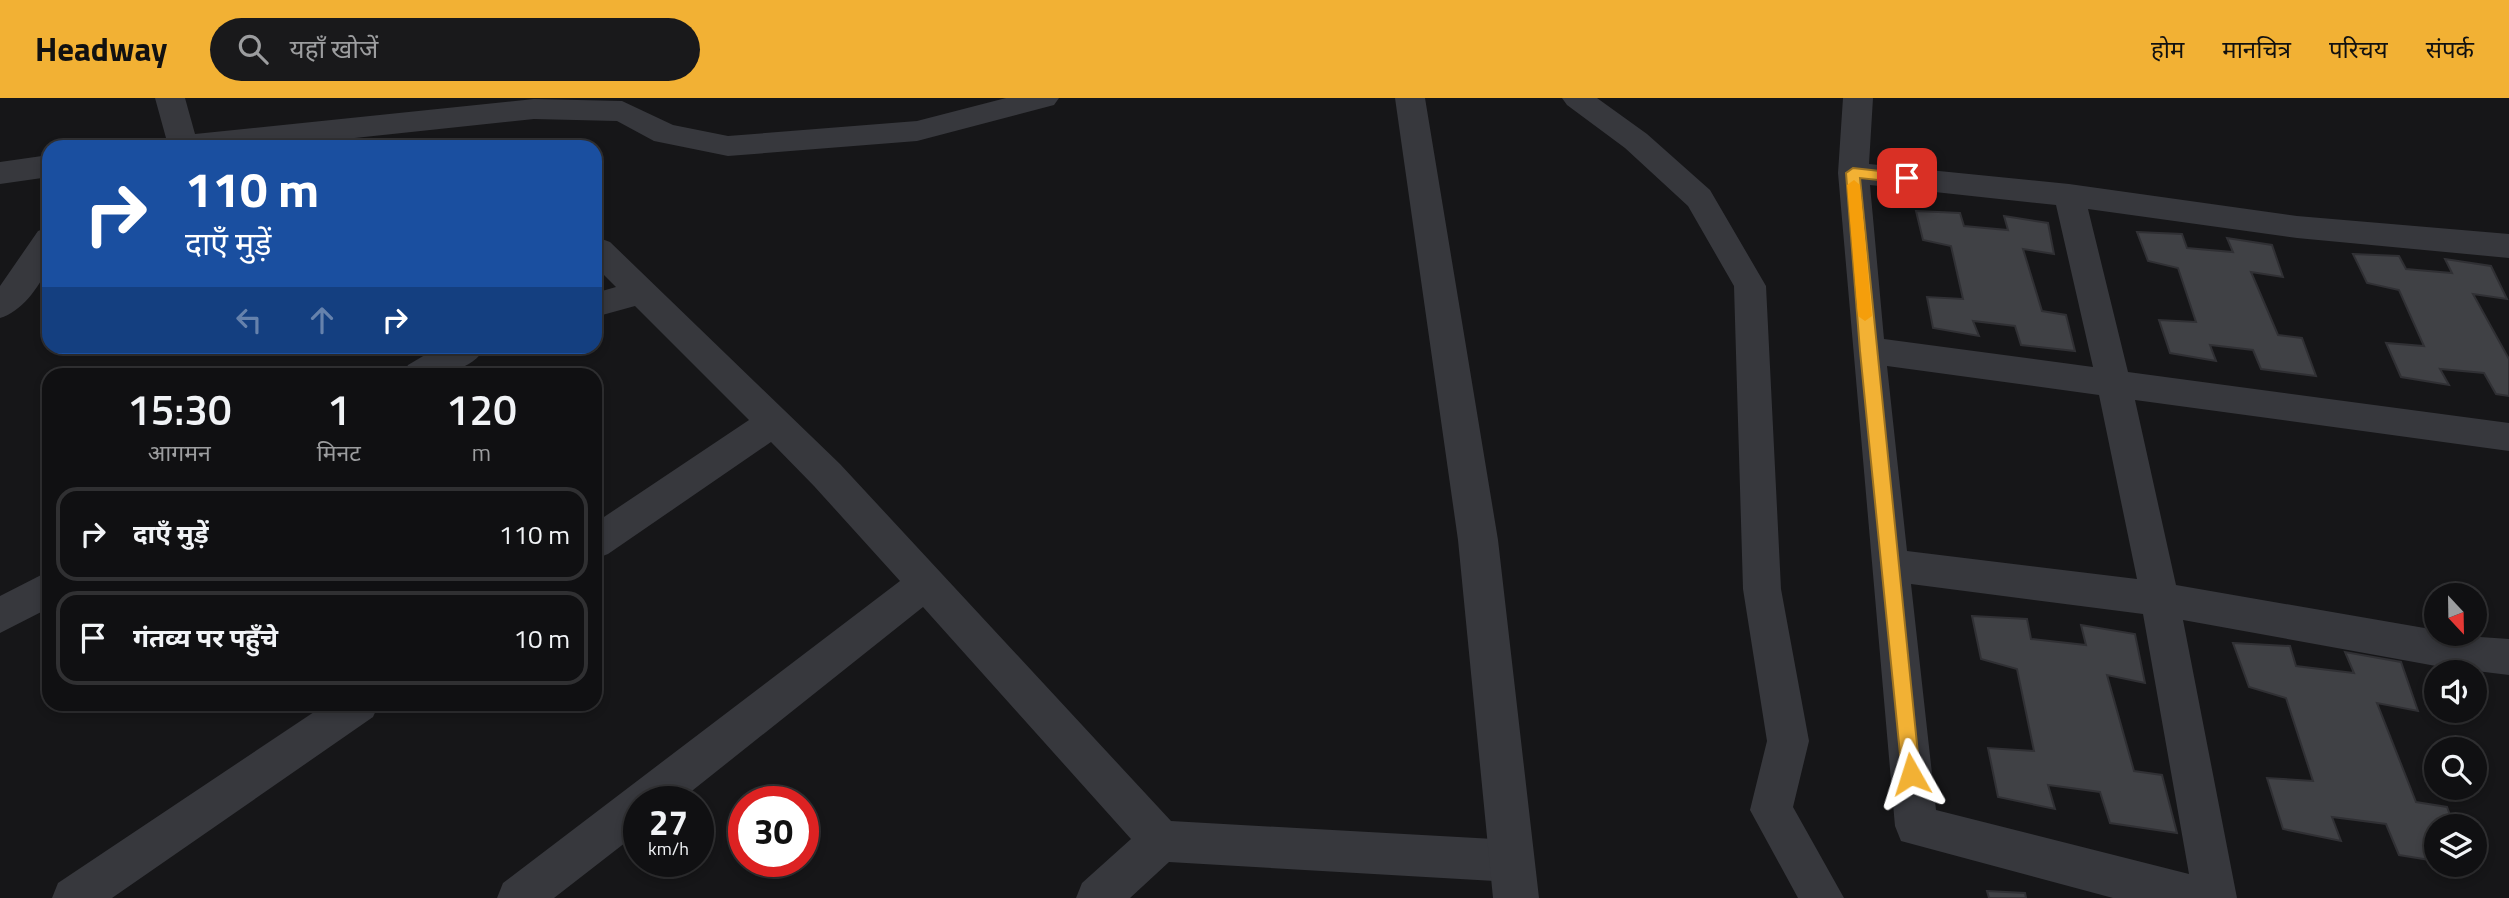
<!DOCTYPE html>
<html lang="hi">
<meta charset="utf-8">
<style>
body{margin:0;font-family:"Titillium Web","Noto Sans Devanagari",sans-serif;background:#19191b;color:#f1f3f6;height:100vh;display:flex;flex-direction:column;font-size:26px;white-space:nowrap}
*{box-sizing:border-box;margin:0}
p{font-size:23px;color:#9c9d9f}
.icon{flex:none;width:38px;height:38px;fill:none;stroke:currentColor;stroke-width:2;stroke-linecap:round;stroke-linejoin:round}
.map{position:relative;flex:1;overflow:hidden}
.drawer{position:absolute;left:42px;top:270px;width:560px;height:343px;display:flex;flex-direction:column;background:#101012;border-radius:21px;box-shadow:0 4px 10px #0003,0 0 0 2px #303032}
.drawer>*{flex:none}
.top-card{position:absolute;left:42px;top:42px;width:560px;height:214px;border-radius:21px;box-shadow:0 4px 10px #0003,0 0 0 2px #303032;background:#1a4fa0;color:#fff;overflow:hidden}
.needle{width:46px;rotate:158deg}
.controls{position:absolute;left:2424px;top:485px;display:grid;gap:14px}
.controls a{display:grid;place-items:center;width:63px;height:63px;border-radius:50%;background:#101012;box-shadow:0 4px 10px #0003,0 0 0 2px #303032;font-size:35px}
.speed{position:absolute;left:623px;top:688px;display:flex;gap:14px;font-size:35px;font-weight:700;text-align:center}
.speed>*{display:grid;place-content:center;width:91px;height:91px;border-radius:50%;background:#101012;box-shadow:0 4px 10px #0003,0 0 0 2px #303032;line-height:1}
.speed small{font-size:18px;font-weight:400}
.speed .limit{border:10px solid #d22;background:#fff;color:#111}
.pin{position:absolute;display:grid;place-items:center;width:60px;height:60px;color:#fff;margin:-30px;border-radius:14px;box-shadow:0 4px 10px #0006}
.me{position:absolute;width:77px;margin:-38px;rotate:354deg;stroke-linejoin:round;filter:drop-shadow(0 0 5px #0008)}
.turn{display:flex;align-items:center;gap:24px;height:147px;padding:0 28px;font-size:32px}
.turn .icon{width:91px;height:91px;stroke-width:2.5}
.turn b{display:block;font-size:49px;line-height:60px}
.lanes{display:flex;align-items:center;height:66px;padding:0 28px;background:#0003;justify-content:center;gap:35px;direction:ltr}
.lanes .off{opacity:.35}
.eta{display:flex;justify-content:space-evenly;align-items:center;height:119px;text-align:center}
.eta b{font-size:42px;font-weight:600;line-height:49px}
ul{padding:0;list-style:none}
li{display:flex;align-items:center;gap:21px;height:94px;margin:0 14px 10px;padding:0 14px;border:4px solid #303032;border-radius:21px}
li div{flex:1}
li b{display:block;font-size:26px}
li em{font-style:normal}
header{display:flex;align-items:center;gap:42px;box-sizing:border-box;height:98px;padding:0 35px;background:#f2b134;color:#111}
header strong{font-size:33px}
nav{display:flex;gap:38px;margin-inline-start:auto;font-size:24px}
.search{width:490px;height:63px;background:#19191b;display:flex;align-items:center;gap:18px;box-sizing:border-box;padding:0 24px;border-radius:38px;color:#9c9d9f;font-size:26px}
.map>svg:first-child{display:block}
.building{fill:#404145;stroke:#303034;stroke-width:2}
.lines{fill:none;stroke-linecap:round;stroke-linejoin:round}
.minor{fill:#37383d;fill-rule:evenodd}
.tertiary{fill:#37383d;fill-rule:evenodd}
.route{fill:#f2b134;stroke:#9d7322;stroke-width:2}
.slow{fill:#f59e0b}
</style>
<header>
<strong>Headway</strong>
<div class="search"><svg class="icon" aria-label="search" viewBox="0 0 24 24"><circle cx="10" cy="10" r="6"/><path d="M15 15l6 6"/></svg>यहाँ खोजें</div>
<nav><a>होम</a><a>मानचित्र</a><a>परिचय</a><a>संपर्क</a></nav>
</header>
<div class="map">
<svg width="2509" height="800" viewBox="0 0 2509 800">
<rect width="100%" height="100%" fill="#161618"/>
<path class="building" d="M1916 113 1960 115 1964 128 2008 132 2004 118 2048 125 2054 156 2023 151 2042 213 2066 217 2075 253 2021 247 2015 228 1973 223 1979 238 1933 230 1927 199 1963 201 1951 148 1923 142Z
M2137 134 2182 136 2187 150 2233 154 2227 140 2272 147 2283 179 2251 174 2278 237 2302 240 2316 278 2261 271 2253 252 2210 247 2216 263 2170 255 2159 222 2196 224 2178 170 2148 163Z
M2353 156 2399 158 2406 171 2452 175 2445 161 2491 168 2507 201 2473 196 2509 261V298L2496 296 2484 275 2440 271 2449 287 2401 279 2386 245 2424 248 2399 192 2367 185Z
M1972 518 2027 521 2031 541 2086 547 2081 527 2135 536 2145 585 2107 577 2134 673 2162 677 2177 735 2110 725 2100 694 2048 687 2055 711 1998 699 1988 650 2034 653 2017 571 1981 561Z
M2233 545 2290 548 2296 568 2354 575 2345 554 2401 564 2418 613 2377 605 2416 704 2447 709 2454 728H2436V763L2399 757 2386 726 2332 719 2341 743 2283 731 2267 680 2313 683 2286 600 2249 589Z
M1987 793 2025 795 2026 800H1989Z"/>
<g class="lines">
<path class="minor" d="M155 0H185L195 36 534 1 622 3 673 27 728 38 917 23 1006 0H1059L1054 7 917 43 728 58 654 43 617 23 534 21 270 49H157L161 42 166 40Z
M1562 0H1597L1647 36 1710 92 1766 188 1781 491 1809 643 1793 709 1844 800H1798L1750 712 1767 643 1743 491 1734 188 1688 108 1625 50 1567 7Z
M1843 0H1873L1869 66 2069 86 2297 118 2509 136V160L2297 140 2088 111 2128 274 2509 325V353L2135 302 2176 487 2436 532V536L2509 541V577L2436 568 2183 522 2237 800H2113L1901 743 1895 728 1838 75ZM1870 87 2056 107 2093 269 1884 241ZM1887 268 2099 297 2137 481 1907 453ZM1911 486 2143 516 2189 776 1936 712Z
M49 57V79L0 86V64Z
M49 129C49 141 52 158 48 168 40 189 21 214 0 220V188L38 133Z
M599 140 610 144 840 366 1171 723 1512 742 1527 748 1534 763 1527 778 1512 784 1169 764 1130 800H1076L1082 785 1131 741 923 509 678 704H639V734L554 800H497L503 785 900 483 814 388 771 344 608 456 595 461V425L749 322 635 208 595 219V195L616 189 595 168V141Z
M440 248H486C470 278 432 276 403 276L408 267Z
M49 473V510L0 535V498Z
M326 606H379L373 619 112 800H52L58 785Z"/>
<path class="tertiary" d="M1395 0H1425L1498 442 1539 800H1493L1458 442Z"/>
</g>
<path class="route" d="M1853 70 1907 76 1913 80 1907 85 1860 80 1920 676 1918 682 1911 684 1905 682 1902 676 1860 253 1846 75Z"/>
<path class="slow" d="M1854 82 1860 87 1872 218 1865 223 1858 218 1847 87Z"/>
</svg>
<div class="controls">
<a><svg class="needle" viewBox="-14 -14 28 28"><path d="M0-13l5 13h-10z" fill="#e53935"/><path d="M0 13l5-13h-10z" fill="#9c9d9f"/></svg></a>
<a><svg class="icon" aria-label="sound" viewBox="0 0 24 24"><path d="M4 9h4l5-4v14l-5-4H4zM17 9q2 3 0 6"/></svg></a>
<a><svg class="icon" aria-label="search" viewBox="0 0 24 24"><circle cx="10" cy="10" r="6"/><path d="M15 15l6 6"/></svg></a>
<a><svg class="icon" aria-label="layers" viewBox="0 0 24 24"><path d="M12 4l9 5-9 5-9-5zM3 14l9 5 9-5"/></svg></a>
</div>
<div class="speed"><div>27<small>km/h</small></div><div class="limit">30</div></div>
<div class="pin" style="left:1907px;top:80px;background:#d93025"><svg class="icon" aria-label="arrive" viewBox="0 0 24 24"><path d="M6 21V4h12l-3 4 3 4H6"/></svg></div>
<svg class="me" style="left:1911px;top:676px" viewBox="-20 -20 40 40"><path d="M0-17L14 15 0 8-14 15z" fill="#f2b134" stroke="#fff" stroke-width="4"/></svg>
<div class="top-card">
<div class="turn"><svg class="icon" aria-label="right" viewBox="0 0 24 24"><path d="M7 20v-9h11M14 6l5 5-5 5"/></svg><div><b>110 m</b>दाएँ मुड़ें</div></div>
<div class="lanes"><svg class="icon off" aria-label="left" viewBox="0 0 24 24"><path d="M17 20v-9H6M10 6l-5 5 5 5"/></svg><svg class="icon off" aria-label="ahead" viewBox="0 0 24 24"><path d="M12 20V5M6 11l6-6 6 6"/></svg><svg class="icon" aria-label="right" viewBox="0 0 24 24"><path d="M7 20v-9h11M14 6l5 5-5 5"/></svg></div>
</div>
<section class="drawer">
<div class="eta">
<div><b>15:30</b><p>आगमन</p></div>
<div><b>1</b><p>मिनट</p></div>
<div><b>120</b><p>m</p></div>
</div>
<ul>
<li><svg class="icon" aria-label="right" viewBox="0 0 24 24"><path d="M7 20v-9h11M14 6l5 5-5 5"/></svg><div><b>दाएँ मुड़ें</b></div><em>110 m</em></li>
<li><svg class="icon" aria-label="arrive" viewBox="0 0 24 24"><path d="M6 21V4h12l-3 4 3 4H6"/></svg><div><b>गंतव्य पर पहुँचे</b></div><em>10 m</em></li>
</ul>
</section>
</div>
